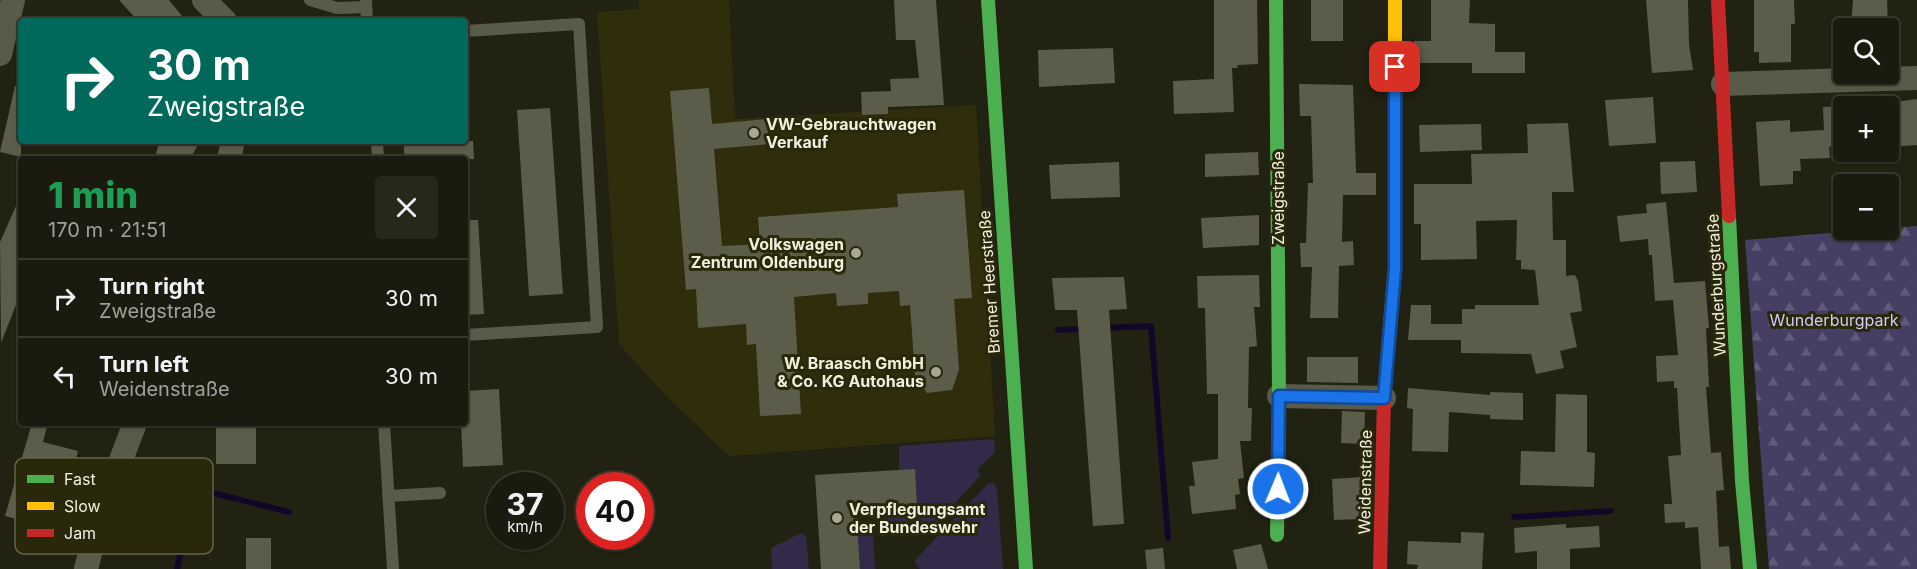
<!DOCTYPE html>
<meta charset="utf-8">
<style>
body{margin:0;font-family:Inter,sans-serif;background:#27271c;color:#f1f3f6;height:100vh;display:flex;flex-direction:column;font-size:22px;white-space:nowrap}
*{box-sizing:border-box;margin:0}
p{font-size:20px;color:#9fa19e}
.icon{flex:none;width:33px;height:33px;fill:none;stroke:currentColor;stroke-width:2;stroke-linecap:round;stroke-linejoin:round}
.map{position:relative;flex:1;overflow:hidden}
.sheet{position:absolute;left:18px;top:156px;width:450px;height:270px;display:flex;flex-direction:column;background:#1a1a0e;border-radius:6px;box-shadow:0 2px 4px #0004,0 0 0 2px #38382e}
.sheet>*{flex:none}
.banner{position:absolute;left:18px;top:18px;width:450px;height:126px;border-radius:6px;box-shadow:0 2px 4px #0004,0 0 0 2px #38382e;background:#00695c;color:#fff;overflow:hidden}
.buttons{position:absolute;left:1833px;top:18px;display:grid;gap:12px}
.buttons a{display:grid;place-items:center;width:66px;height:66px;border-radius:6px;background:#1a1a0e;box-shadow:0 2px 4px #0004,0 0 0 2px #38382e;font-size:30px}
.speed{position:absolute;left:486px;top:472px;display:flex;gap:12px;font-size:30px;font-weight:700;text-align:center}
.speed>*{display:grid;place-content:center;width:78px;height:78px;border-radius:50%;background:#1a1a0e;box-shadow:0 2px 4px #0004,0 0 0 2px #38382e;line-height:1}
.speed small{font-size:15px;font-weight:400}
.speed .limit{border:9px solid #d22;background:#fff;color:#111}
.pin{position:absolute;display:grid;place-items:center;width:51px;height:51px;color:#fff;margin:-26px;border-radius:12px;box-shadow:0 3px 9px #0006}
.me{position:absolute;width:66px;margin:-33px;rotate:1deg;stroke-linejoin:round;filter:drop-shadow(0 0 4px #0008)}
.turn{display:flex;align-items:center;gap:21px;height:126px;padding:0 30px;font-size:27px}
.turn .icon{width:78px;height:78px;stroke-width:2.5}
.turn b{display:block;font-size:42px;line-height:51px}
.round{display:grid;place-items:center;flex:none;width:63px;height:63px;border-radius:6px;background:#27271c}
.head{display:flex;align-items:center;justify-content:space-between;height:102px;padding:0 30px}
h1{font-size:36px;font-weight:800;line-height:45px;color:#1e9e55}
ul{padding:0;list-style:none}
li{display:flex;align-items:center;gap:18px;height:78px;padding:0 30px;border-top:2px solid #38382e}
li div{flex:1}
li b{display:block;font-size:22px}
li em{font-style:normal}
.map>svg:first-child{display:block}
.built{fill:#2f2d0b}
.green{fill:#322a48}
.forest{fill:url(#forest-firs)}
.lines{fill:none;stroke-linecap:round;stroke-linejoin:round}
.stream{stroke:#130729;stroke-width:6}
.building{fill:#5c5c4a}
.lane{stroke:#5a5a4a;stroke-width:12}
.street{stroke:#5a5a4a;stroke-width:24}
.fast{stroke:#4caf50;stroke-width:14}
.slow{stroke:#ffc107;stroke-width:14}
.jam{stroke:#c62828;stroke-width:14}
.route-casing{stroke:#114b97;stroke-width:15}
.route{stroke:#1a73e8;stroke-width:10}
.poi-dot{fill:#a8a897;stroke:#29280b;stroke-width:2}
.labels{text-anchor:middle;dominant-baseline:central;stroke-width:6;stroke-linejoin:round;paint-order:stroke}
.poi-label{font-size:16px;font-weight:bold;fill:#f0f0df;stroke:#29280b;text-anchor:start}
.street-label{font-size:16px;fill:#f0f0df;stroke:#29280b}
.park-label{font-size:16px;fill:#d2c9f7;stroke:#29280b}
.key{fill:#29280b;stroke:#65644b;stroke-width:1.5}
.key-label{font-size:16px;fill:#f0f0df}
</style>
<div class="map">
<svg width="1917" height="569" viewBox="0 0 1917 569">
<defs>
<pattern id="forest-firs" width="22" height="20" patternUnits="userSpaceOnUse" patternTransform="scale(1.5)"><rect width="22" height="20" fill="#473e63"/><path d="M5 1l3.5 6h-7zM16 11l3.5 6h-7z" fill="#625a79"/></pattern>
</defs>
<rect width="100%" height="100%" fill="#222212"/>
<path class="built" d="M639 0H729L735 119 976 105 995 436 729 456 667 397 619 344 597 12 639 9Z"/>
<path class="green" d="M994 439 995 452 977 470 981 475 928 532 881 535 874 510 899 470V446Z
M989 483H993L997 489 1003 569H920L915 563 916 559Z
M857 530 873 532 875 569H859Z
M801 533 806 536 809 569H772L771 548Z"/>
<path class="forest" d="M1917 226V569H1769L1745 240Z"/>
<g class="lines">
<path class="stream" d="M1103 328 1151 326 1168 538
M1058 330 1084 329
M1514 517 1611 511
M177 569 192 497 205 491 289 512"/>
</g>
<path class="building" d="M119 0H169L186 21H138Z
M894 0H936L944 105 888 107V114L862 115 861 92 891 91 890 79 919 78 915 40H896Z
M1214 0H1257L1258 64 1238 65 1237 68H1232L1234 112 1174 114 1173 81 1214 79Z
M1311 0H1343V41H1311Z
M1431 0H1470L1469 23 1495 24V52H1525V73H1472V63H1414V41H1431Z
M1646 0H1688L1689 45 1693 70 1652 73Z
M1754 0H1794L1795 24H1791V62L1759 63V52H1754Z
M1853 0H1887L1888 28H1851Z
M1113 48 1115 83 1039 87 1038 50Z
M1299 84 1353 85 1356 173H1376V195H1343L1342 242 1353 241 1354 265 1339 266 1338 318H1310L1312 267H1301L1300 243H1306L1308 183H1313L1311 116H1300Z
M15 86H21V157L0 152Z
M709 88 712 124 767 119 769 144 714 149 722 246 760 244 758 217 898 207 897 194 964 190 972 298 954 299 959 370 952 390 927 393 915 375 910 305 900 306 899 291 868 293V304L837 306 836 293 794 297 801 414 760 416 756 344 747 345 746 324 698 328 696 289 686 290 670 91Z
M1653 97 1656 143 1609 146 1605 100Z
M1917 99V145L1888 147V103Z
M1844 106V144L1829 147 1830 158 1800 159 1801 171H1793V184L1760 186 1756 122 1790 120V132L1824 130 1823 107Z
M550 108 563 294 529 296 517 110Z
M1568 123 1574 192H1552L1553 240H1566V276L1575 275 1578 281 1582 311 1570 313 1577 347 1560 351 1564 368 1536 374 1531 354 1461 353V340H1408L1411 305H1431V324H1462V309H1475V305H1539L1535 270 1521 269V260H1516L1517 220 1476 221 1477 259 1421 260V224H1414V184H1472L1471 154 1528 153 1527 124Z
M1481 124 1482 150 1420 152 1419 125Z
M159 141H200L190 159H155Z
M403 141H473L474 159H405Z
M1258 152 1259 175 1205 177V154Z
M1695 161 1697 192 1661 194 1660 162Z
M1119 162 1120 197 1051 199 1049 165Z
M20 197 21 292 1 343 0 242Z
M1666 202 1674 283 1705 281 1709 328H1706L1709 387H1706L1711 453 1721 452 1724 490 1716 491 1719 547 1729 546 1731 569H1701L1698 527 1685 528V522L1665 523 1664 504H1672L1668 456 1681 455 1677 388H1674V381L1657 382 1656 356 1678 355 1673 300 1655 301 1652 255H1649L1648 239 1620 242 1617 216 1647 213 1646 204Z
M1259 215V245L1203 248 1201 218Z
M465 220H478L484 314 465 315Z
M1259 275 1260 307H1254L1257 346 1249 347 1248 408H1252L1251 441H1240L1244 478 1238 479 1240 494 1235 495 1236 509 1192 514 1189 486H1195L1192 462 1218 459V394H1207L1205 308H1198L1197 276Z
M1124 277 1127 309 1109 310 1124 524 1093 526 1077 310H1055L1052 278Z
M1307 357H1358V383L1307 382Z
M1408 388 1490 395V392L1523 393V420L1490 419V415L1449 412 1448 452 1412 451 1413 409 1407 408Z
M499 389 503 465 463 467 461 423H465V391Z
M1556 394 1587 395V452L1595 453 1594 487 1520 485 1521 451 1555 452Z
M1342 411 1365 412 1364 444 1341 443Z
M32 423H48L43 442 78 451 69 488 80 491 71 527 58 524 56 529 5 516Z
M216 423H256V464H216Z
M915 469 917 507 856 511 860 569H821L815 475Z
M1362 477V519L1334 520 1332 479Z
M1566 524V528L1599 526 1600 547 1570 549V569H1537V551L1515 553 1514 528Z
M1461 532 1484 533 1482 569H1417L1418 565 1407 564 1408 541 1461 543Z
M246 538H271V569H246Z
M1261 544 1268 569H1237L1233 550Z
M1163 548 1165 569H1147L1145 550Z"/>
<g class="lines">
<path class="lane" d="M310 0 337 8 366 7
M366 1 367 21
M465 31 579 24 597 327 465 335
M377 141 378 159
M384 423 393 569
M388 496 440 493"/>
<path class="street" d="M204 0 225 21
M0 54 13 0
M1723 84 1917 78
M229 159 233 141
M1279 396 1384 398
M86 569 99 518 135 423"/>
<path class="fast" d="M988 0 1026 569
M1276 0 1279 396 1277 535
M1729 216 1742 481 1750 569"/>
<path class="slow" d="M1389 338 1395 269V0"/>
<path class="jam" d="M1718 0 1729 216
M1380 569 1384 398 1389 338"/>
</g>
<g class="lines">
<defs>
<path id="route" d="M1278 489 1279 396 1384 398 1395 269V67"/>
</defs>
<use href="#route" class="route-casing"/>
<use href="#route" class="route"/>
</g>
<g class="poi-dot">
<circle cx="754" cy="133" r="6"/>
<circle cx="856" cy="253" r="6"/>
<circle cx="936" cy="372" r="6"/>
<circle cx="837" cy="518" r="6"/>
</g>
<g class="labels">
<g class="poi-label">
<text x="766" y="124">VW-Gebrauchtwagen<tspan x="766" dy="18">Verkauf</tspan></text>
<text x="844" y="244" text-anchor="end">Volkswagen<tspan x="844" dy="18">Zentrum Oldenburg</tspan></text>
<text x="924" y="363" text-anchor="end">W. Braasch GmbH<tspan x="924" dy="18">&amp; Co. KG Autohaus</tspan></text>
<text x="849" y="509">Verpflegungsamt<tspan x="849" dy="18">der Bundeswehr</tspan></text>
</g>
<g class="street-label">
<text transform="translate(1278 198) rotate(-90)">Zweigstraße</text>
<text transform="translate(989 282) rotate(-94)">Bremer Heerstraße</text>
<text transform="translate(1716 285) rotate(-93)">Wunderburgstraße</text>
<text transform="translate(1365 482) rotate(-89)">Weidenstraße</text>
</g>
<g class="park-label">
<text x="1834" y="320">Wunderburgpark</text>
</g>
</g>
<rect x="15" y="458" width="198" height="96" rx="9" class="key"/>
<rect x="27" y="475" width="27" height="8" fill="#4caf50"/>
<rect x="27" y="502" width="27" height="8" fill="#ffc107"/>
<rect x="27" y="529" width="27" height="8" fill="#c62828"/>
<g class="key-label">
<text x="64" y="485">Fast</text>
<text x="64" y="512">Slow</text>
<text x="64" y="539">Jam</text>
</g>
</svg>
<div class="buttons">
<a><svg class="icon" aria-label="search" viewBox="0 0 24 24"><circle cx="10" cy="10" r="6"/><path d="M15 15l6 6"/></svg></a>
<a>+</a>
<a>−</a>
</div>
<div class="speed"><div>37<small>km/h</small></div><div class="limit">40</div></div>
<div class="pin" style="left:1395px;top:67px;background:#d93025"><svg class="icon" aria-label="arrive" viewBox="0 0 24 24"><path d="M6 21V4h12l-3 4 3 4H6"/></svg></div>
<svg class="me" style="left:1278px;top:489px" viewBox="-20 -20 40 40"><circle r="17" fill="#1a73e8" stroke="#fff" stroke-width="3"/><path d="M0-11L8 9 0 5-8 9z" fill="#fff"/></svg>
<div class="banner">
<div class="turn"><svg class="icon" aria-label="right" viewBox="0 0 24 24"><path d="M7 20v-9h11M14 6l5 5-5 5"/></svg><div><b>30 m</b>Zweigstraße</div></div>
</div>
<section class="sheet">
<div class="head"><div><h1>1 min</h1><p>170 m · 21:51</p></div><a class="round"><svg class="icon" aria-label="close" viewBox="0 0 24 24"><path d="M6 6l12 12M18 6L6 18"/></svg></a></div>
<ul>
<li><svg class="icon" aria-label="right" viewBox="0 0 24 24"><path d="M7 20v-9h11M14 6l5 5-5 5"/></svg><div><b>Turn right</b><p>Zweigstraße</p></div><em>30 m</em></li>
<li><svg class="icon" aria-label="left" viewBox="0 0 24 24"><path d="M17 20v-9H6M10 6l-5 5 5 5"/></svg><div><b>Turn left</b><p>Weidenstraße</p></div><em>30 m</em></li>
</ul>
</section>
</div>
